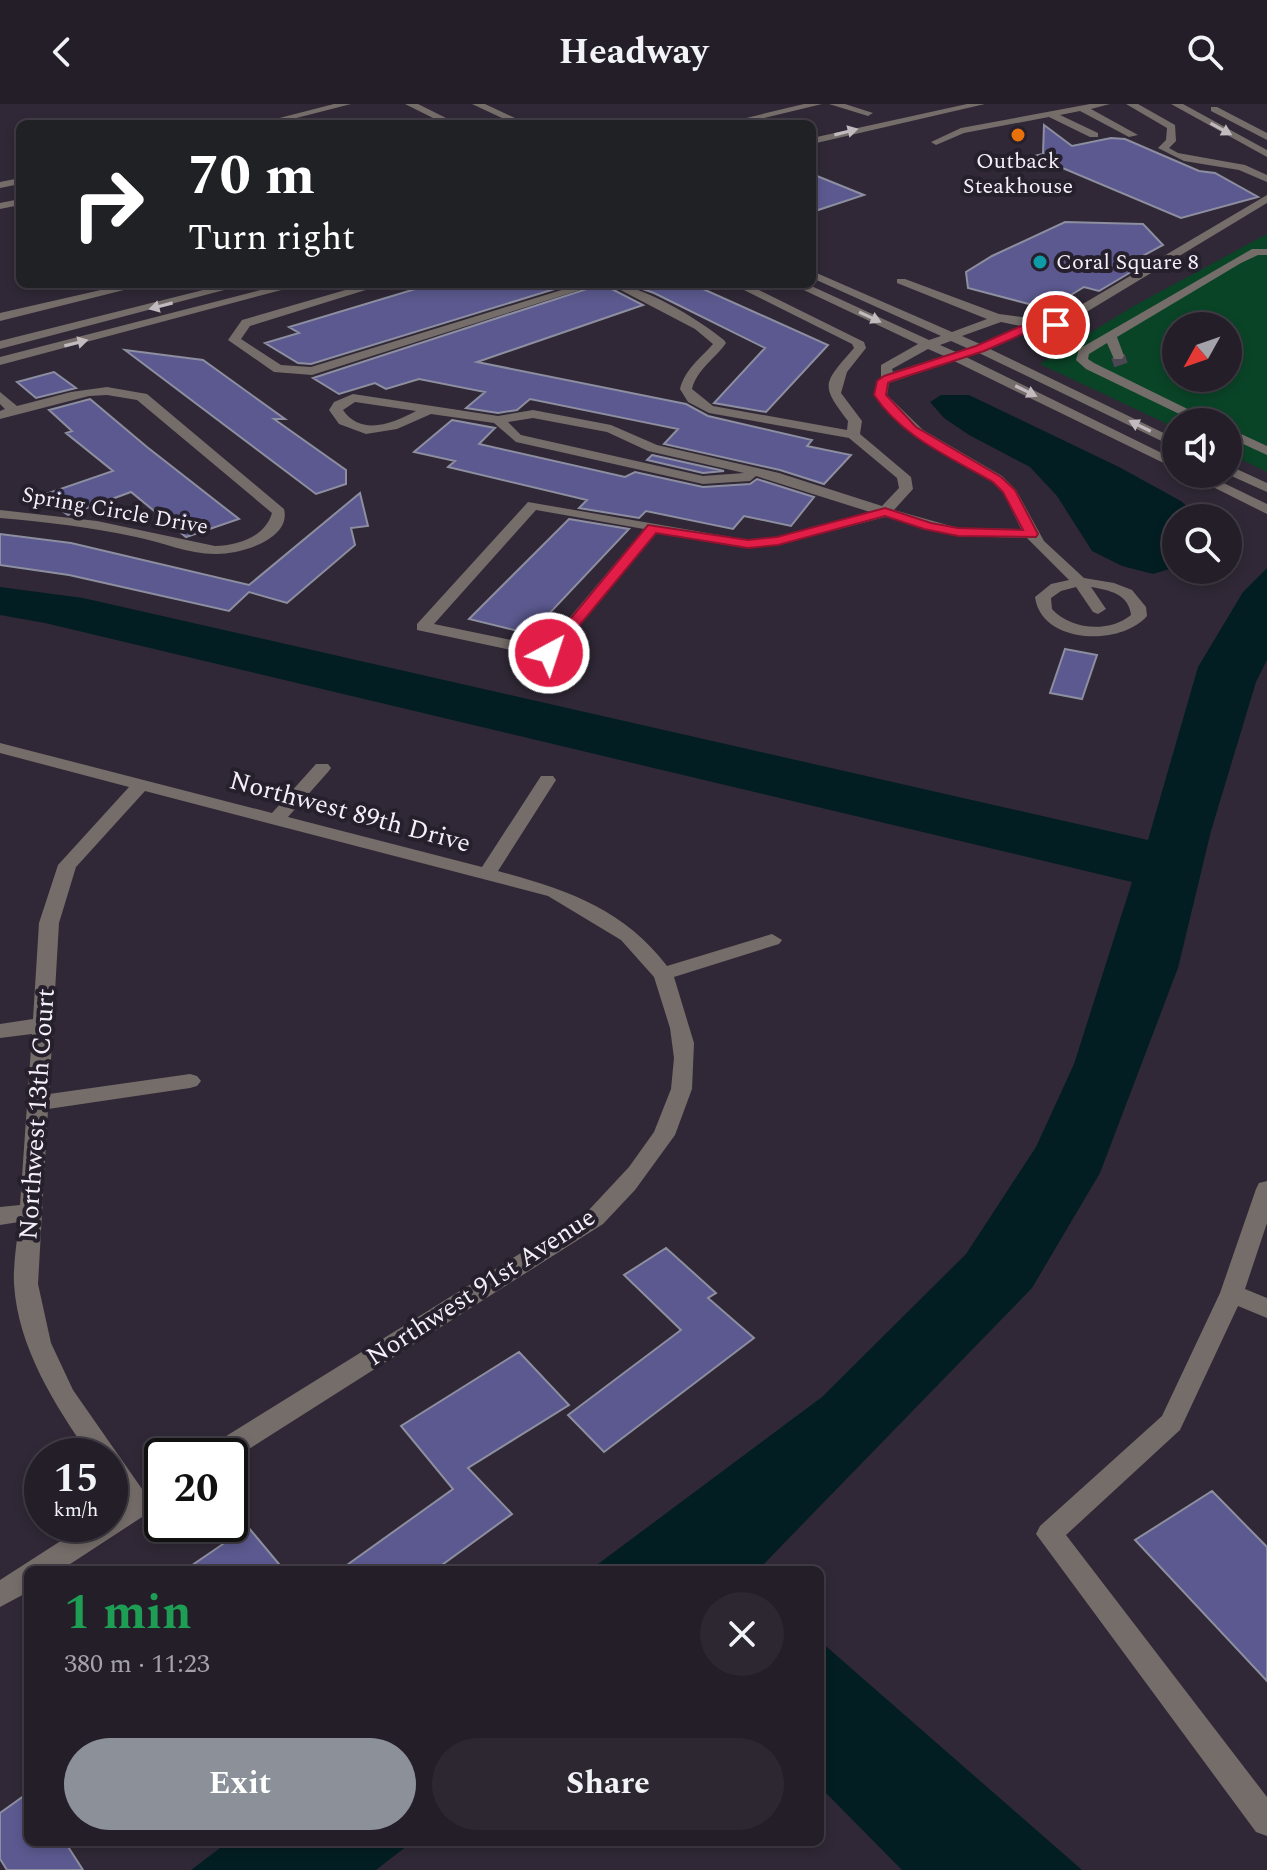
<!DOCTYPE html>
<meta charset="utf-8">
<style>
body{margin:0;font-family:Spectral,serif;background:#2c2730;color:#f1f3f6;height:100vh;display:flex;flex-direction:column;font-size:30px;white-space:nowrap}
*{box-sizing:border-box;margin:0}
p{font-size:26px;color:#a3a2a8}
.icon{flex:none;width:44px;height:44px;fill:none;stroke:currentColor;stroke-width:2;stroke-linecap:round;stroke-linejoin:round}
.map{position:relative;flex:1;overflow:hidden}
.details{position:absolute;left:24px;top:1462px;width:800px;height:280px;display:flex;flex-direction:column;background:#241e28;border-radius:12px;box-shadow:0 4px 12px #0003,0 0 0 2px #413c45}
.details>*{flex:none}
.hud{position:absolute;left:16px;top:16px;width:800px;height:168px;border-radius:12px;box-shadow:0 4px 12px #0003,0 0 0 2px #413c45;background:#202124;color:#fff;overflow:hidden}
.needle{width:52px;rotate:230deg}
.buttons{position:absolute;left:1162px;top:208px;display:grid;gap:16px}
.buttons a{display:grid;place-items:center;width:80px;height:80px;border-radius:50%;background:#241e28;box-shadow:0 4px 12px #0003,0 0 0 2px #413c45;font-size:40px}
.speed{position:absolute;left:24px;top:1334px;display:flex;gap:16px;font-size:40px;font-weight:700;text-align:center}
.speed>*{display:grid;place-content:center;width:104px;height:104px;border-radius:50%;background:#241e28;box-shadow:0 4px 12px #0003,0 0 0 2px #413c45;line-height:1}
.speed small{font-size:20px;font-weight:400}
.speed .limit{border:4px solid #111;border-radius:12px;background:#fff;color:#111}
.pin{position:absolute;display:grid;place-items:center;width:68px;height:68px;color:#fff;margin:-34px;border:4px solid #fff;border-radius:50%;box-shadow:0 2px 8px #0007}
.me{position:absolute;width:88px;margin:-44px;rotate:40deg;stroke-linejoin:round;filter:drop-shadow(0 0 6px #0008)}
.turn{display:flex;align-items:center;gap:28px;height:168px;padding:0 40px;font-size:36px}
.turn .icon{width:104px;height:104px;stroke-width:2.5}
.turn b{display:block;font-size:56px;line-height:68px}
.round{display:grid;place-items:center;flex:none;width:84px;height:84px;border-radius:42px;background:#2c2730}
.head{display:flex;align-items:center;justify-content:space-between;height:136px;padding:0 40px}
h1{font-size:48px;font-weight:700;line-height:60px;color:#1e9e55}
.button{display:flex;gap:16px;margin-top:auto;padding:16px 40px}
.button a{flex:1;height:92px;border-radius:48px;background:#8c9099;color:#fff;font-size:32px;font-weight:700;line-height:92px;text-align:center}
.button a+a{background:#2c2730;color:#f1f3f6}
header{display:flex;justify-content:space-between;align-items:center;height:104px;padding:0 40px;background:#241e28;font-size:36px;font-weight:700}
.map>svg:first-child{display:block}
.green{fill:#0a4427;fill-rule:evenodd}
.water{fill:#031e22}
.building{fill:#5b598f;stroke:#8d8ea0;stroke-width:2}
.lines{fill:none;stroke-linecap:round;stroke-linejoin:round}
.minor-tunnel{stroke:#4d4653;stroke-width:14;stroke-dasharray:14 7;stroke-linecap:butt}
.minor{fill:#756d69;fill-rule:evenodd}
.oneway{fill:#c1bbbf}
.route{fill:#e11d48;stroke:#92132f;stroke-width:2}
.food-dot{fill:#e8710a;stroke:#261f2c;stroke-width:3}
.culture-dot{fill:#0f9aa8;stroke:#261f2c;stroke-width:3}
.labels{text-anchor:middle;dominant-baseline:central;stroke-width:8;stroke-linejoin:round;paint-order:stroke}
.far-poi-label{font-size:22px;fill:#f4eff8;stroke:#261f2c}
.far-street-label{font-size:22px;fill:#f4eff8;stroke:#261f2c}
.street-label{font-size:26px;fill:#f4eff8;stroke:#261f2c}
</style>
<header><svg class="icon" aria-label="back" viewBox="0 0 24 24"><path d="M15 5l-7 7 7 7"/></svg>Headway<svg class="icon" aria-label="search" viewBox="0 0 24 24"><circle cx="10" cy="10" r="6"/><path d="M15 15l6 6"/></svg></header>
<div class="map">
<svg width="1267" height="1766" viewBox="0 0 1267 1766">
<rect width="100%" height="100%" fill="#302836"/>
<path class="green" d="M1267 130V368L1228 349V318H1176V324L1040 260 1132 203ZM1176 222H1228V274H1176Z"/>
<path class="water" d="M941 291H969L1119 363 1181 397 1199 414H1176V463L1153 470 1122 462 1092 447 1057 392 1030 363 969 331 944 314 930 298Z
M1267 464V556L1256 578 1211 727 1178 864 1100 1069 1032 1184 758 1466H590L822 1293 966 1150 1036 1043 1074 960 1132 778 45 519 0 511V483L83 494 1148 736 1198 563 1243 488Z
M820 1537 1082 1766H902L820 1683Z
M228 1738H412L376 1766H191Z"/>
<path class="building" d="M1044 21 1072 42 1111 34 1125 35 1199 67 1215 69 1258 93 1181 114 1034 52 1043 50Z
M812 70 864 91 812 108Z
M1065 118 1143 120 1163 141 1126 161 1136 165 1099 187 1084 183 1048 205 968 184 966 168 992 152Z
M432 180H571L311 260 298 259 265 239 299 229 289 223Z
M602 180 643 201 477 258 686 300 708 312 812 336 807 342 851 351 824 380 780 366 664 340 678 325 530 295 517 306 498 309 466 304 485 288 419 275 386 285 375 279 339 290 313 274Z
M628 180H692L828 241 766 308 714 299 765 244 654 189Z
M125 246 203 256 285 315H274L346 366V380L316 390Z
M54 268 76 284 36 294 17 278Z
M90 295 147 343 239 415 186 433 131 388 68 411 40 392 113 367 66 329 72 327 49 306Z
M452 316 495 324 479 340 625 373 635 368 703 383 750 380 757 375 814 393 791 422 744 412 733 425 646 407 639 414 579 404 587 396 448 363 455 357 414 348Z
M652 351 724 367 703 369 647 356Z
M360 389 368 422 351 424 355 441 287 499 249 488 229 507 69 471 0 461V430L71 439 249 481Z
M569 415 629 425 530 530 469 515Z
M1065 545 1097 551 1082 595 1050 589Z
M666 1144 716 1189 708 1194 754 1234 604 1348 568 1311 681 1226 624 1171Z
M519 1248 569 1301 468 1364 512 1410 435 1466H340L453 1385 401 1322Z
M1212 1387 1267 1443V1577L1135 1436Z
M248 1423 284 1466H185Z
M28 1689V1738H65L83 1766H7L0 1755V1709Z"/>
<g class="lines">
<path class="minor-tunnel" d="M1118 252 1121 261"/>
<path class="minor" d="M334 0H351L273 20H256Z
M405 0H418L458 20H445Z
M472 0H485L528 20H515Z
M804 0H822L739 20H721Z
M829 0H845L873 9 868 12Z
M967 0H985L812 40V34Z
M1090 0H1110L1091 5 1138 31 1129 33 1080 7 1060 11 1098 29V33H1090L1049 13 964 29 936 41 931 38 961 24Z
M1126 0H1138L1175 21 1176 37 1169 44 1178 49 1245 61 1267 71V78L1239 66 1184 57 1158 44 1166 36 1167 24Z
M1171 0H1183L1267 46V53Z
M1211 3H1217L1267 29V36L1211 7Z
M344 17H379L384 20H339Z
M20 74V80L0 84V78Z
M1267 91V99L1060 224H1037L990 245 1176 335V344L979 249 966 253 1176 356V365L954 257 889 279 887 291 923 326 1002 372 1016 386 1044 437 1084 474 1114 479 1132 486 1146 503 1147 512C1120 543 1041 540 1035 493L1051 480 1069 476 1027 434 958 432 885 413 778 441 748 444 657 428 555 552 549 554 417 526V520L528 398 748 436 777 433 870 408 756 372 750 377 703 380 516 338 494 319 431 310 397 325 366 330 339 320 329 306 334 298 353 290 498 312 533 306 611 321 657 341 779 369 882 402 899 384 897 374 849 334 709 309 688 298 680 285C685 265 700 255 713 240L695 225 609 180C642 180 698 215 724 236L726 239C715 255 697 265 692 285L713 302 847 326 848 317C819 280 824 279 854 244L852 240 732 180H747L864 238 866 244 847 268 841 289 862 317 860 330 911 373 913 385 894 406 958 424 1021 425 1003 388 992 378C949 353 904 332 874 291L877 277 881 273V261L918 240 791 180H807L929 236 941 232 812 174V167L952 228 987 215 897 179V175H905L999 210 1054 217ZM1001 218 1021 222 980 240 962 232ZM951 237 969 245 956 248 940 241ZM928 245 944 252 893 268 892 265ZM355 298 416 307C392 320 361 332 343 306ZM533 314 607 328 648 347 744 369 703 372 521 331 508 318ZM536 406 644 425 545 543 434 520ZM1076 483 1093 508 1098 510 1106 505 1091 483C1109 486 1129 490 1131 511 1109 529 1071 526 1052 505L1051 494 1061 487Z
M20 95V101L0 105V99Z
M1252 145H1267V151H1258L1241 159 1117 233 1124 252 1122 255H1114L1107 239 1089 250 1088 255 1094 259 1214 318H1196L1086 265 1076 256 1079 245Z
M127 180H148L0 217V209Z
M227 180H247L0 245V237Z
M284 180H304L0 261V253Z
M366 180H385L250 222 241 235 281 261 311 263 581 180H599L312 271 274 268 228 236 242 216Z
M107 283 147 290 284 405C292 436 238 451 215 450 188 450 162 438 136 433 91 423 46 418 0 414V406L97 417 215 442C238 441 265 433 272 409L137 296 107 291 89 292 0 315V307L5 305 0 300V288L17 302 71 288Z
M1228 324 1267 342V351L1228 333Z
M1228 361 1267 379V388L1227 370Z
M1187 370H1205L1267 400V410Z
M0 639 272 709 316 660H328L331 664 328 668 288 713 482 763 541 672H553L556 676 498 767C565 785 623 804 667 862L772 830 782 836 779 840 674 873 694 939 692 985 675 1031 635 1086 603 1120 230 1357V1352H203L207 1344 587 1108 629 1063 654 1028 671 985 674 954 670 924 654 873 621 836 548 792 145 687 76 763 59 819 49 990 190 970 197 972 201 977 197 982 190 984 48 1005 38 1180 51 1239 73 1286 142 1385 162 1375V1400L61 1466H28V1488L0 1503V1476L87 1420H110V1406L122 1398 110 1381V1352H90C55 1301 18 1244 14 1180 13 1160 17 1138 19 1118L0 1121V1103L20 1101 32 930 0 934V920L33 915 39 819 58 761 129 683 0 649Z
M1267 1077V1119L1245 1185 1267 1194V1214L1238 1202 1180 1326 1066 1431 1267 1693V1732L1256 1728 1036 1430 1040 1422 1162 1312 1220 1189 1256 1085 1259 1079Z"/>
</g>
<defs><path id="oneway-solid" d="M-6-.8H1V-3.2L6.5 0L1 3.2V.8H-6Z" transform="scale(2)"/></defs>
<g class="oneway">
<use href="#oneway-solid" transform="translate(1221 25) rotate(29)"/>
<use href="#oneway-solid" transform="translate(846 28) rotate(-14)"/>
<use href="#oneway-solid" transform="translate(161 202) rotate(165)"/>
<use href="#oneway-solid" transform="translate(870 213) rotate(25)"/>
<use href="#oneway-solid" transform="translate(76 239) rotate(-14)"/>
<use href="#oneway-solid" transform="translate(1026 287) rotate(26)"/>
<use href="#oneway-solid" transform="translate(1140 322) rotate(-154)"/>
</g>
<path class="route" d="M1060 218V223L1034 225 984 247 892 277 888 279 886 291 916 323 1001 373 1015 386 1038 430 1036 433 958 432 924 425 885 412 778 441 748 444 656 429 554 552H544L542 549 648 421 748 436 777 433 885 404 931 419 958 424 1023 426 1003 388 993 378C950 353 902 333 874 291L877 277 884 272 976 242 1028 219Z"/>
<circle class="food-dot" cx="1018" cy="31" r="8"/>
<circle class="culture-dot" cx="1040" cy="158" r="8"/>
<g class="labels">
<g class="far-poi-label">
<text x="1018" y="57">Outback<tspan x="1018" dy="25">Steakhouse</tspan></text>
<text x="1056" y="158" text-anchor="start">Coral Square 8</text>
</g>
<g class="far-street-label">
<text transform="translate(115 407) rotate(10)">Spring Circle Drive</text>
</g>
<g class="street-label">
<text transform="translate(350 708) rotate(15)">Northwest 89th Drive</text>
<text transform="translate(37 1010) rotate(-86)">Northwest 13th Court</text>
<text transform="translate(481 1183) rotate(-33)">Northwest 91st Avenue</text>
</g>
</g>
</svg>
<div class="buttons">
<a><svg class="needle" viewBox="-14 -14 28 28"><path d="M0-13l5 13h-10z" fill="#e53935"/><path d="M0 13l5-13h-10z" fill="#a3a2a8"/></svg></a>
<a><svg class="icon" aria-label="sound" viewBox="0 0 24 24"><path d="M4 9h4l5-4v14l-5-4H4zM17 9q2 3 0 6"/></svg></a>
<a><svg class="icon" aria-label="search" viewBox="0 0 24 24"><circle cx="10" cy="10" r="6"/><path d="M15 15l6 6"/></svg></a>
</div>
<div class="speed"><div>15<small>km/h</small></div><div class="limit">20</div></div>
<div class="pin" style="left:1056px;top:221px;background:#d93025"><svg class="icon" aria-label="arrive" viewBox="0 0 24 24"><path d="M6 21V4h12l-3 4 3 4H6"/></svg></div>
<svg class="me" style="left:549px;top:549px" viewBox="-20 -20 40 40"><circle r="17" fill="#e11d48" stroke="#fff" stroke-width="3"/><path d="M0-11L8 9 0 5-8 9z" fill="#fff"/></svg>
<div class="hud">
<div class="turn"><svg class="icon" aria-label="right" viewBox="0 0 24 24"><path d="M7 20v-9h11M14 6l5 5-5 5"/></svg><div><b>70 m</b>Turn right</div></div>
</div>
<section class="details">
<div class="head"><div><h1>1 min</h1><p>380 m · 11:23</p></div><a class="round"><svg class="icon" aria-label="close" viewBox="0 0 24 24"><path d="M6 6l12 12M18 6L6 18"/></svg></a></div>
<div class="button"><a>Exit</a><a>Share</a></div>
</section>
</div>
